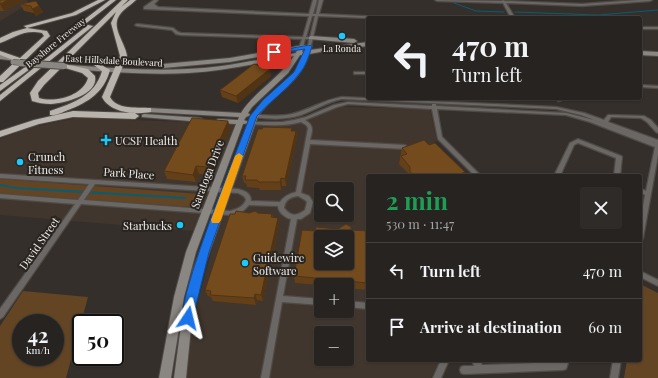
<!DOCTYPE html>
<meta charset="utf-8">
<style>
body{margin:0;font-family:"Playfair Display",serif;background:#2f2b29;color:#f1f3f6;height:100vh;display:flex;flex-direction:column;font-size:15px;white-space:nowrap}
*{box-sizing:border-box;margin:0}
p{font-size:13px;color:#a4a4a5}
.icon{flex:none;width:22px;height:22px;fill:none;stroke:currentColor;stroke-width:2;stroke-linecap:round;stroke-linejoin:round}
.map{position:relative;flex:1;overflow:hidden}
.drawer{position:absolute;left:366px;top:174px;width:276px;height:188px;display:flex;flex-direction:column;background:#272320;border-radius:4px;box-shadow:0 1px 3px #0004,0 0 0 1px #43403e}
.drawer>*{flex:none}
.banner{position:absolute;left:366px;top:16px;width:276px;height:84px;border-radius:4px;box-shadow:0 1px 3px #0004,0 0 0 1px #43403e;background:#272320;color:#f1f3f6;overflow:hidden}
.controls{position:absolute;left:314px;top:182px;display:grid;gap:8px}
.controls a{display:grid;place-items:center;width:40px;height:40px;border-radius:4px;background:#272320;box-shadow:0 1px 3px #0004,0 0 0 1px #43403e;font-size:20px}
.speed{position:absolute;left:12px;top:314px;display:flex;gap:8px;font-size:20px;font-weight:700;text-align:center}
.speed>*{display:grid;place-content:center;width:52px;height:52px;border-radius:50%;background:#272320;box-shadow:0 1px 3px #0004,0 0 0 1px #43403e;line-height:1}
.speed small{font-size:10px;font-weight:400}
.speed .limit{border:2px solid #111;border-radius:6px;background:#fff;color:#111}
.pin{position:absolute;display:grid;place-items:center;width:34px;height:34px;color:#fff;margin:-17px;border-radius:8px;box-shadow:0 2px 6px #0006}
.me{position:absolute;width:44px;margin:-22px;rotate:10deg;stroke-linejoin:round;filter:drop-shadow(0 0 3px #0008)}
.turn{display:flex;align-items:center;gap:14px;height:84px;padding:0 20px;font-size:18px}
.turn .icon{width:52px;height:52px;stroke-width:2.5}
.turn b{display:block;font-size:28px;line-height:34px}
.round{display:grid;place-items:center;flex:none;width:42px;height:42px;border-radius:4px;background:#2f2b29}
.headline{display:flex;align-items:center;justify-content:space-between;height:68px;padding:0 20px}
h1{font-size:24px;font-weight:700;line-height:30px;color:#1e9e55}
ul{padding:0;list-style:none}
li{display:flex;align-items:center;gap:12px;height:56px;padding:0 20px;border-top:1px solid #43403e}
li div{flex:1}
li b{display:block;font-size:15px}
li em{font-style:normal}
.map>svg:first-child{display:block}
.built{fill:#40362d;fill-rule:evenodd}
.green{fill:#634423;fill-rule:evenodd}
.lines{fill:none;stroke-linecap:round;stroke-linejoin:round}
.stream-far1{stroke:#055d76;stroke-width:1}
.stream{stroke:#055d76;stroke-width:2}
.street-casing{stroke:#4f4a45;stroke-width:2.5}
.secondary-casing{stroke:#4f4a45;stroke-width:2}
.highway-casing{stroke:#4f4a45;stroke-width:2}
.street{fill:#6a6765;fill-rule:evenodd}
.secondary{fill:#8a8682;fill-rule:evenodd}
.highway{fill:#b9b3ad;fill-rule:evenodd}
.secondary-bridge-far1-casing{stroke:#4f4a45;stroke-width:6;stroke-linecap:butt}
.secondary-bridge-casing{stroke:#4f4a45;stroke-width:8;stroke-linecap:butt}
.secondary-bridge-far1{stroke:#8a8682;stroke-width:5}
.secondary-bridge{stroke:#8a8682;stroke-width:6}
.wall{fill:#644019}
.shaded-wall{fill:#513414}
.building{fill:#744b1d;stroke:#513414;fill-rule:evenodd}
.route{fill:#1a73e8;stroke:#114b97}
.slow{fill:#f59e0b}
.poi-dot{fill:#1acafc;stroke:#2a2520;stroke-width:1.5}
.labels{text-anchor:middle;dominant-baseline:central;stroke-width:4;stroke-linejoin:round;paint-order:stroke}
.far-street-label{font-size:9px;fill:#f2efec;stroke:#2a2520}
.far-poi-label{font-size:9px;fill:#f2efec;stroke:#2a2520}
.poi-label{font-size:11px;fill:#f2efec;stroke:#2a2520;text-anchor:start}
.street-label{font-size:11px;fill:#f2efec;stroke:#2a2520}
</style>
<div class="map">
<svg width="658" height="378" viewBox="0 0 658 378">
<rect width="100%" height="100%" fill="#342f2a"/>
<path class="built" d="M0 0H28L25 6 0 21Z
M340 107 430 109 437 141 434 142 468 176H368V360H440L431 378H187L185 349 219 224 254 126 295 124ZM321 189H347V215H321ZM321 237H347V263H321ZM321 285H347V311H321ZM321 333H347V359H321Z
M77 118 237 124 194 231 0 215V139L29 128Z"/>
<path class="green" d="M0 179 200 194 194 207 0 194Z
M640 284 658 293V378H624L627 360H640Z
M23 291 88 297 66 378H0V326ZM21 323H55V357H21Z"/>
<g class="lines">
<path class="stream-far1" d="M454 3 476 11 504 12
M515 12 598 15 658 10"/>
<path class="stream" d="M0 185 16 188 185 198"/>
<defs>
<path id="street" d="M154 0H158L154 4 158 7 309 14 313 0H317L313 14H316L319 0H323L319 14 383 17 385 18H368L318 16 311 46 308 47 309 39H305L303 48 301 49 299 48 302 39 181 35 176 34 172 30 137 26 135 25 137 24 173 28 178 32 181 33 303 37 309 16 144 9V7ZM312 16H315L310 37H306Z
M435 0 502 1 503 0 505 1 582 4 638 0H652L650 1 582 6 506 3 515 18H511L503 3 437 1Z
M640 27H658V29H640Z
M354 72H368V74H354Z
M640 85 658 86V88L640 87Z
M342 97 556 107 584 113 604 120 608 115H610L644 116 651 120 658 128V133L656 132 647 122 641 118 611 117 608 122 658 140V155L643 238 642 240 640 241V222L645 195 640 192V188L646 191 655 147 590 122 566 115 437 109 442 137 481 176H475L438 139 432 109 348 104 337 107 305 120C315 126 312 131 310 140L405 145 407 147 405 149 310 144 301 193 309 196 313 202 310 213 301 219H297L283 296 321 299V305L282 302 269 378H261L291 219C285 218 278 212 278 206L249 205 243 211 230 215 81 204 3 317 0 319V309L75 204 0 198V194L78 200 89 184 0 178V174L238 189C245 191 251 193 251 201L280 202C284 196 289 194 296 192L308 128 306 125 301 122C284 127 268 125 251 124H249V122H282L294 120 306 117 334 105 348 102 432 106V104H436V106L566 113 594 120 655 143 581 115 556 109 342 99C327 102 315 110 301 115 285 120 270 119 254 117L252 116 254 115C266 115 279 117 292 114 309 110 323 100 342 97ZM95 184 238 193C242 195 245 196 246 200 243 207 237 209 230 211L84 200ZM298 196 305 200 307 202 305 210C296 216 292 217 284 208 285 200 290 197 298 196Z
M557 98H561L562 100 560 101H558Z
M578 139 621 156 622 157 620 176H614L616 158 578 143 574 145 560 176H554L570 143Z
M640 271 658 280V286L640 277Z
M347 301 368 303V309L347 307Z
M441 360H449L441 378H433Z
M472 360H480L482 365 560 362 561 360H569L566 369 563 370 464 374 461 373 460 370 461 367 464 366H474Z
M613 360H621L618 378H610Z"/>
<path id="secondary" d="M311 36 354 39 357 41 354 43 309 39V37Z
M368 42V46L331 50 309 54C299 85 276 91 258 116L203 270 192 318 186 378H174L182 318 193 270 248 123 243 124 196 252 184 297 171 378H159L174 297 186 252 236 124 218 123 215 121 218 119 238 120 239 117 148 112 145 110 148 108 241 113C255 91 280 78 294 56 259 63 224 71 188 73 149 75 110 72 71 69L68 67 71 65C110 68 148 71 187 69 224 68 260 59 296 53L297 50 230 62 163 68 160 66 163 64 230 58 304 45 306 46 309 44 312 46 310 50ZM306 48 305 51 302 52 303 49ZM300 55H304C293 85 263 93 248 122L244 120 246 117 250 115 248 113 252 107 288 73Z
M640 51 658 52V56L640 55Z
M0 55 17 57 20 59 17 61 0 59Z
M144 114 201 118 204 120 201 122 142 117V115Z"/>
<path id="highway" d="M98 0H105L76 15 27 28 24 26 72 13Z
M110 0H116L80 28H76V26Z
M122 0H128L121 7 130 0H136C131 5 123 9 119 16 111 28 126 44 127 56L110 97C117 110 136 107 148 108H151V112C135 115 110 113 102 97L120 56 111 23 116 12 64 64 88 69 95 76C99 95 64 103 51 104 44 104 38 103 32 101L30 93 38 81ZM62 67 82 73 88 78C83 96 55 103 39 98L38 93 44 85Z
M88 25 93 26 0 101V95Z
M27 28 47 31 50 36 3 82H0V76L16 61 0 55V51L20 58 44 36 42 33C24 29 16 37 0 43V38L13 32Z
M94 63H98L110 70C104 92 89 102 68 110 63 112 56 116 50 115V111C73 103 95 96 102 71L94 65Z
M28 65 34 66 0 91V85Z
M73 111 135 113 139 116 135 119 73 117 39 124 0 137V131L34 120Z"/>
</defs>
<use href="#street" class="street-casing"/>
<use href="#secondary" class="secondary-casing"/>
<use href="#highway" class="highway-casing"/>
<use href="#street" class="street"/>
<use href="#secondary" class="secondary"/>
<use href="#highway" class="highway"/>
<defs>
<path id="secondary-bridge-far1" d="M13 62 33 64"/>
<path id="secondary-bridge" d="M20 63 64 66"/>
</defs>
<use href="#secondary-bridge-far1" class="secondary-bridge-far1-casing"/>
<use href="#secondary-bridge" class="secondary-bridge-casing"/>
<use href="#secondary-bridge-far1" class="secondary-bridge-far1"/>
<use href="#secondary-bridge" class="secondary-bridge"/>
</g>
<path class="wall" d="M0 0H23L4 11H0Z
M20 4 39 6 43 12 36 16 34 13 24 11Z
M271 76 238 103 222 97 220 90Z
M228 121 230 128 211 175 199 174 196 182 167 179 164 171Z
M292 128V131H296L297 138 286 186H282L281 190H260L259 188 247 187 246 183H244L242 176Z
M429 145 463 176H408L409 174 399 164 402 148Z
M258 213 272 214 273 217 278 218 279 225 263 301 257 300 256 305 213 301 211 297 208 296 205 290 235 214Z
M351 230 368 231V290L347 288V285H321L295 283 294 276 315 231Z"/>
<path class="shaded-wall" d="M8 0H23L4 11 0 4Z
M39 6 43 12 36 16 32 9Z
M270 69 271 76 238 103 236 96Z
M228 121 230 128 211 175 208 167Z
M296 131 297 138 286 186 285 179Z
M196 166 199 174 196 182 193 175Z
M465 172 463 176H458V175Z
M281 178 282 186 281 190 280 182Z
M278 218 279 225 263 301 261 295Z
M255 294 257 300 256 305 254 298Z"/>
<path class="building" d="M0 0H8L0 4Z
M36 1 39 6 32 9 31 6 20 4Z
M254 64 270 69 236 96 220 90Z
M192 118 228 121 208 167 196 166 193 175 164 171Z
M263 127 292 128 291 131H296L285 179 281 178 280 182H259L257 180H245L246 176H242L258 129H262Z
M424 140 429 145 435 143 465 172 458 175 459 176H419L417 174H412L410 171V167L401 156 407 154 402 148Z
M236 211 249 213 255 211 258 213 272 214 271 217 278 218 261 295 255 294 254 298 210 295 211 291 205 290 230 214H235Z
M346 224 351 227V230L368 231V283L294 276 302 230 315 231 316 227 338 229ZM321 237H347V263H321Z"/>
<path class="route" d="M309 45 312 46C309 56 306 66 299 74 287 90 270 101 257 116L209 252 192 322 188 324 183 322C175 302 239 146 250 116L263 100 294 72 305 49 274 54 271 52Z"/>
<path class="slow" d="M239 153 243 156 221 220 219 223H212L211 220 235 156Z"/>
<g class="poi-dot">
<circle cx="342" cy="36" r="4"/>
<path d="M104 134h4v4h4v4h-4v4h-4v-4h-4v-4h4z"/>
<circle cx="20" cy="162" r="4"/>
<circle cx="180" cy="225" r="4"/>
<circle cx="245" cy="263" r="4"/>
</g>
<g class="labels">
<g class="far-street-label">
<text transform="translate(55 42) rotate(-39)">Bayshore Freeway</text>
<text transform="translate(114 60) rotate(3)">East Hillsdale Boulevard</text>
</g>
<g class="far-poi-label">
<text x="342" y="48">La Ronda</text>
</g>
<g class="poi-label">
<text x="115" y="140">UCSF Health</text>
<text x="28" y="156">Crunch<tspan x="28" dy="13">Fitness</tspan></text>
<text x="172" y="225" text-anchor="end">Starbucks</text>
<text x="253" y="257">Guidewire<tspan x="253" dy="13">Software</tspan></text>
</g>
<g class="street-label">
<text transform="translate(129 173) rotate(4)">Park Place</text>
<text transform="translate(207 174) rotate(-69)">Saratoga Drive</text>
<text transform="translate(39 243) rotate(-55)">David Street</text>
</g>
</g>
</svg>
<div class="controls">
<a><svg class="icon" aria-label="search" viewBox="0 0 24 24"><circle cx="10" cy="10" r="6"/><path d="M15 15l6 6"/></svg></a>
<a><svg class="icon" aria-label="layers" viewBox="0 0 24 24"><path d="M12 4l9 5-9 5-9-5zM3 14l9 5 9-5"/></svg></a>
<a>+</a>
<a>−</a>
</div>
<div class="speed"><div>42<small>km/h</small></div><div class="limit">50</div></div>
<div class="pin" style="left:274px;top:52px;background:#d93025"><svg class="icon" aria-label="arrive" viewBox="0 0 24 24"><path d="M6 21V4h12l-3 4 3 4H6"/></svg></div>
<svg class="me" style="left:188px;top:318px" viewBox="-20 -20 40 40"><path d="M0-17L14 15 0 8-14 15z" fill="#1a73e8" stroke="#fff" stroke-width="4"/></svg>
<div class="banner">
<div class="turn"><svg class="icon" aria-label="left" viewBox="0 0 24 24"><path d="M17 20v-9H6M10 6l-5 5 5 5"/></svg><div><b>470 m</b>Turn left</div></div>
</div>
<section class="drawer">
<div class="headline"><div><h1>2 min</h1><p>530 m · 11:47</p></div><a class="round"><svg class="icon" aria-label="close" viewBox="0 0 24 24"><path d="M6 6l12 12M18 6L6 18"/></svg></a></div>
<ul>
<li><svg class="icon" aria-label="left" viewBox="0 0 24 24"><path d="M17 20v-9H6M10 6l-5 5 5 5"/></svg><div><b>Turn left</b></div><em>470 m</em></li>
<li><svg class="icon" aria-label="arrive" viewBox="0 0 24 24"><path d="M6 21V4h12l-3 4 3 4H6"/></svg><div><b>Arrive at destination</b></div><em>60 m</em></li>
</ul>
</section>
</div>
